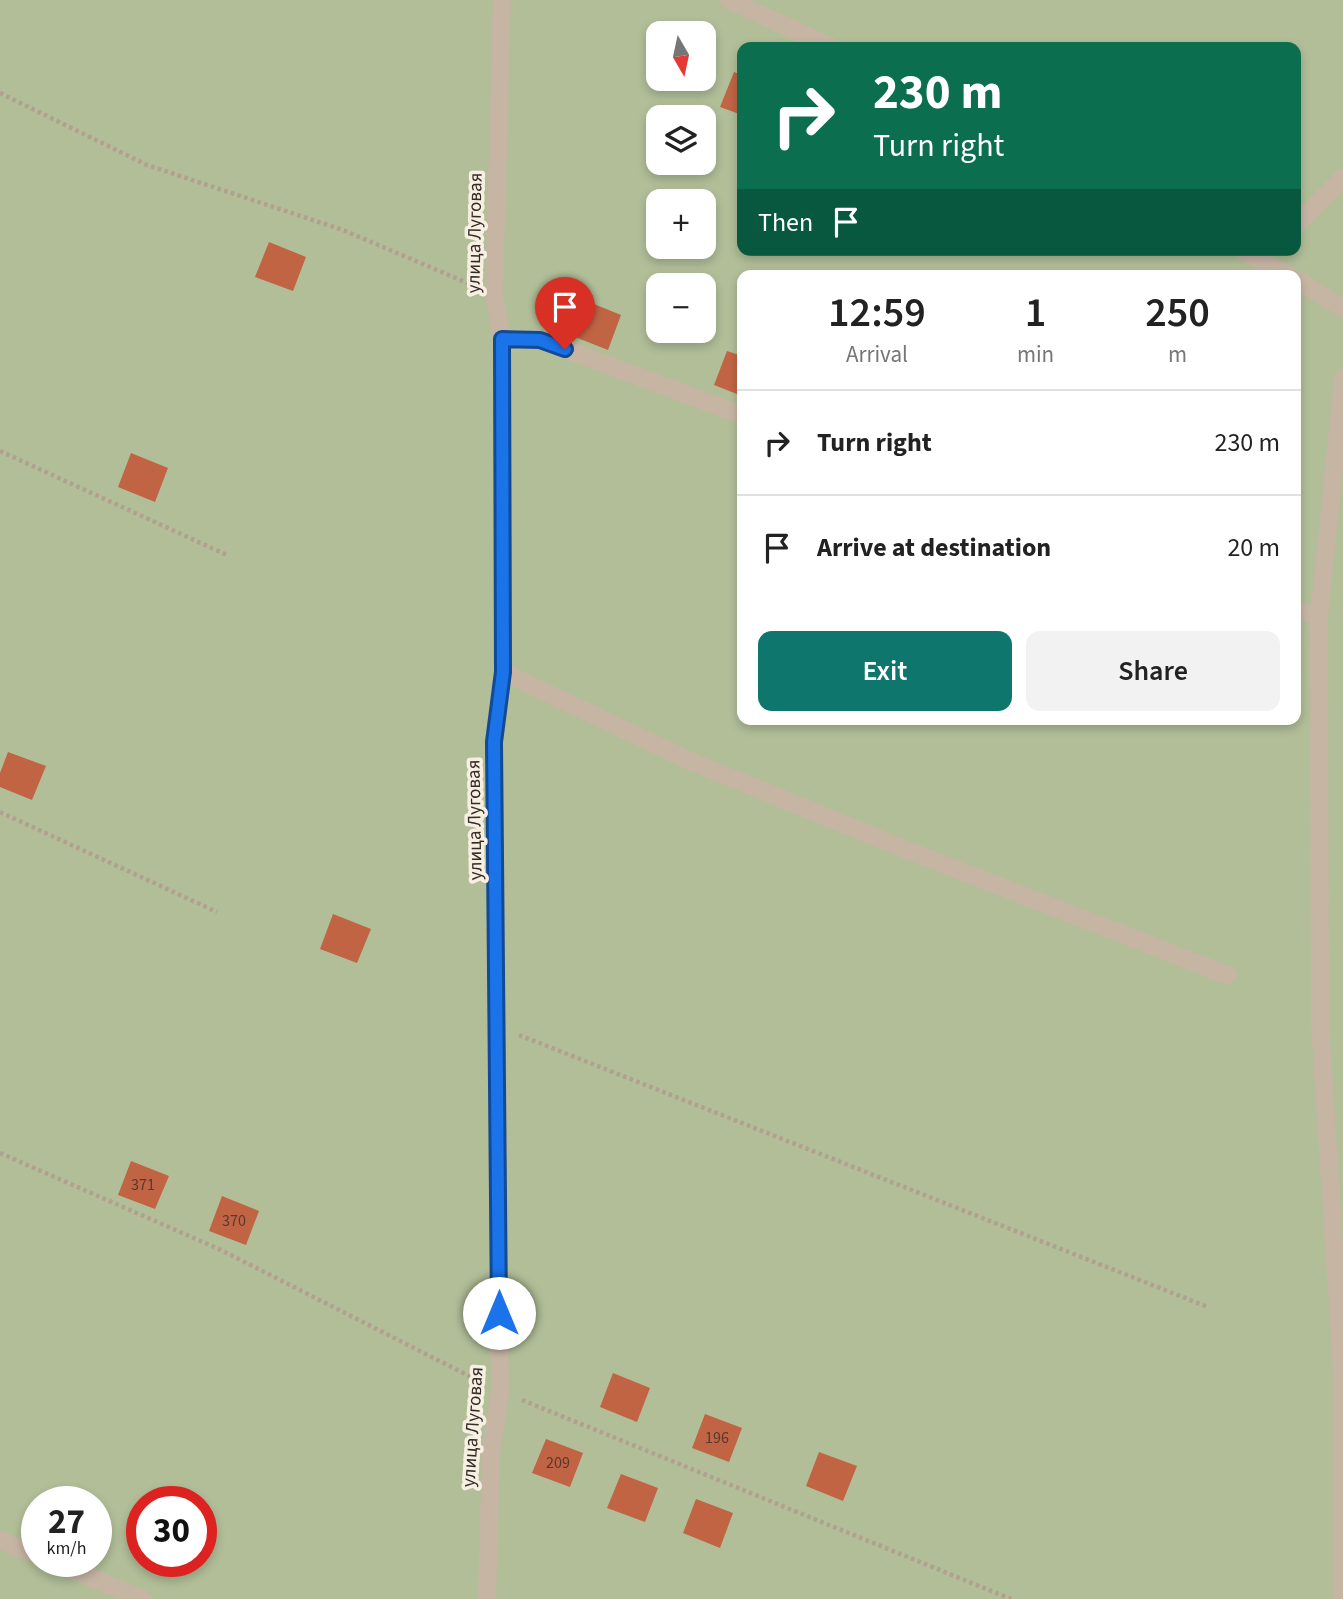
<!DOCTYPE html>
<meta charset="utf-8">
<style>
body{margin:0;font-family:"Source Sans 3",sans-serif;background:#f2f2f2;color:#222;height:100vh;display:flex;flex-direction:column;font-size:26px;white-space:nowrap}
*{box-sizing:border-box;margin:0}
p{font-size:23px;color:#767676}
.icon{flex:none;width:38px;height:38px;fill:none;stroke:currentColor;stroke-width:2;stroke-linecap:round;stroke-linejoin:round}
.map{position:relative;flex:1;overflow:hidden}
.sheet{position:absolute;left:737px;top:270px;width:564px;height:455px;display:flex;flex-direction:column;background:#fff;border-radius:14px;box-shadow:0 4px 10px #0003}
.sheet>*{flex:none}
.guide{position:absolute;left:737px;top:42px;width:564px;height:214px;border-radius:14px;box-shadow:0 4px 10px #0003;background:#0b6e4f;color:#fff;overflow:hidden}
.needle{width:46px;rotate:171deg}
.controls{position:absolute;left:646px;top:21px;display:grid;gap:14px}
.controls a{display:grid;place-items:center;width:70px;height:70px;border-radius:14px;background:#fff;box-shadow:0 4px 10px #0003;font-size:35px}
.speed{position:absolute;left:21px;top:1486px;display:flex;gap:14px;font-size:35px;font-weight:700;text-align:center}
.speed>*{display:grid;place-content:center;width:91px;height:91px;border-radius:50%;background:#fff;box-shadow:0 4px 10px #0003;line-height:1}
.speed small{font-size:18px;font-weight:400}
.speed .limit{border:10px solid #d22;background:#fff;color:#111}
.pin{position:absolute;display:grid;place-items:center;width:60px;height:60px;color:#fff;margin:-72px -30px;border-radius:50% 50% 50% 0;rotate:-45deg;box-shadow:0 0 7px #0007}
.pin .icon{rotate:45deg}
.me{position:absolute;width:77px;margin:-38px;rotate:0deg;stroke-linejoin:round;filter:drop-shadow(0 0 5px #0008)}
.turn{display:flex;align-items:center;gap:24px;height:147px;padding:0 21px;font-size:32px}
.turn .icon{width:91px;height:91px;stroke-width:2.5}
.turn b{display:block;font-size:49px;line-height:60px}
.then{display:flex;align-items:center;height:66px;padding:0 21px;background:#0003;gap:14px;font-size:26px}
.eta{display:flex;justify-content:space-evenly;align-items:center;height:119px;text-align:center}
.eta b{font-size:42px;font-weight:600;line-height:49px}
.action{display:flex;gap:14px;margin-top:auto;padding:14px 21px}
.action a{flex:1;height:80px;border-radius:14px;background:#0f766e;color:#fff;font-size:28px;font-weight:600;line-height:80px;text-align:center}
.action a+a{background:#f2f2f2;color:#222}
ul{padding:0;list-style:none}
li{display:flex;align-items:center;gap:21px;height:105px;padding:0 21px;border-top:2px solid #e0e0e0}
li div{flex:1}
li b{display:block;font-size:26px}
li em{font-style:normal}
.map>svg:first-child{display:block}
.green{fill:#b1be98;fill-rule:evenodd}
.building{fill:#c16444}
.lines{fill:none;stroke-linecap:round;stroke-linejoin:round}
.path{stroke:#b29f8f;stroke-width:4.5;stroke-dasharray:3.5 3.5;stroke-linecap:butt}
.street{stroke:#c7b5a4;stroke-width:18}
.route-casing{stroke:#114b97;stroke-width:18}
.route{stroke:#1a73e8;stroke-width:12}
.labels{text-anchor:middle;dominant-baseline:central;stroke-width:7;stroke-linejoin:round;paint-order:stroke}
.number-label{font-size:16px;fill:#56382e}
.street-label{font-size:19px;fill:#332a26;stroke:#f8efe3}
</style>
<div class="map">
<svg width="1343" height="1599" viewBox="0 0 1343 1599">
<rect width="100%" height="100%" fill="#f0e5d8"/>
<path class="green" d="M0 0H1343V1599H0ZM658 33H704V79H658ZM742 47H1295V250H742ZM658 117H704V163H658ZM658 201H704V247H658ZM742 275H1295V719H742ZM658 285H704V331H658ZM37 1502H96V1561H37ZM142 1502H201V1561H142Z"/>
<path class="building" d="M734 72 742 75V115L720 107Z
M269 242 306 257 293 291 255 277Z
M584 300 621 315 608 350 570 335Z
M727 351 742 356V396L714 385Z
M131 453 168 468 155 502 118 487Z
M8 752 46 766 32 800 0 787V773Z
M333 914 371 929 357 963 320 949Z
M131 1161 169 1176 155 1209 118 1195Z
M222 1196 259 1211 246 1245 209 1231Z
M613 1373 650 1388 637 1422 600 1407Z
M705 1414 742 1428 729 1462 692 1448Z
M546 1439 583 1453 570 1487 532 1473Z
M819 1452 857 1466 843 1501 806 1486Z
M621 1474 658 1488 645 1522 607 1508Z
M696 1499 733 1513 720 1548 683 1533Z"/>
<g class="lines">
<path class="path" d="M0 93 147 165 343 230 472 285
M0 451 229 556
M0 812 217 912
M519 1035 1208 1307
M0 1153 221 1250 479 1381
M522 1400 1011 1599"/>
<path class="street" d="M729 0 831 47
M1295 226 1343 178
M1242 250 1288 275
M1295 279 1343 308
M502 339 540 340 742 415
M1295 609 1319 617
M503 672 690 761 902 848 1227 975
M0 1540 37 1555
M51 1561 143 1599
M487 1599 491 1453 500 1391 494 742 503 672 502 339 494 294 502 0
M1342 1599V1369L1320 1023 1319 617 1343 379"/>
</g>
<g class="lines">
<defs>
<path id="route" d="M499 1313 494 742 503 672 502 339 540 340 565 349"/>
</defs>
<use href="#route" class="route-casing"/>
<use href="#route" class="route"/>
</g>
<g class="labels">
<g class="number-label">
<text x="143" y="1185">371</text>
<text x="234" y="1221">370</text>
<text x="717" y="1438">196</text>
<text x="558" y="1463">209</text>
</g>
<g class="street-label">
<text transform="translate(475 233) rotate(-89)">улица Луговая</text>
<text transform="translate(475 820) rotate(-91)">улица Луговая</text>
<text transform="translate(473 1427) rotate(-86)">улица Луговая</text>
</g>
</g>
</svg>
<div class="controls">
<a><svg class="needle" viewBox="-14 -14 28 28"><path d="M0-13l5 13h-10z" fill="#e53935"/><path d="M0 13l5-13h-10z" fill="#767676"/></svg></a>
<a><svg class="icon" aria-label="layers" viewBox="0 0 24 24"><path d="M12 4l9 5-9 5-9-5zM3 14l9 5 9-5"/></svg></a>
<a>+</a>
<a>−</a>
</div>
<div class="speed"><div>27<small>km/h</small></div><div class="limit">30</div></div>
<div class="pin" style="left:565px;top:349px;background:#d93025"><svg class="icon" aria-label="arrive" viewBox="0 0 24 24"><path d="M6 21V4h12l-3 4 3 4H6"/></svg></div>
<svg class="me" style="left:499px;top:1313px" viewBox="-20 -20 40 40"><circle r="19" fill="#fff"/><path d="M0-13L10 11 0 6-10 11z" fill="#1a73e8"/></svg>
<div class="guide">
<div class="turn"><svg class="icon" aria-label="right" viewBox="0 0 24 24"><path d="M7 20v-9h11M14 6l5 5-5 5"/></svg><div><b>230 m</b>Turn right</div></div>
<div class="then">Then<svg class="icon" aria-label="arrive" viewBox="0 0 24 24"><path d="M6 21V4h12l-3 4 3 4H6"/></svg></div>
</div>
<section class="sheet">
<div class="eta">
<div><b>12:59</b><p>Arrival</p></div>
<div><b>1</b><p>min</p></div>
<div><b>250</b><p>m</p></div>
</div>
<ul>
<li><svg class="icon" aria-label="right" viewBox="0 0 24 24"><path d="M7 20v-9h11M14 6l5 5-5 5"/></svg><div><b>Turn right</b></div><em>230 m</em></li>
<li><svg class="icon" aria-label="arrive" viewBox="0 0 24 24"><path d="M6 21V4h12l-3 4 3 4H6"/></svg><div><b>Arrive at destination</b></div><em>20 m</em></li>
</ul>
<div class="action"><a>Exit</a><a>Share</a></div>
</section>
</div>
